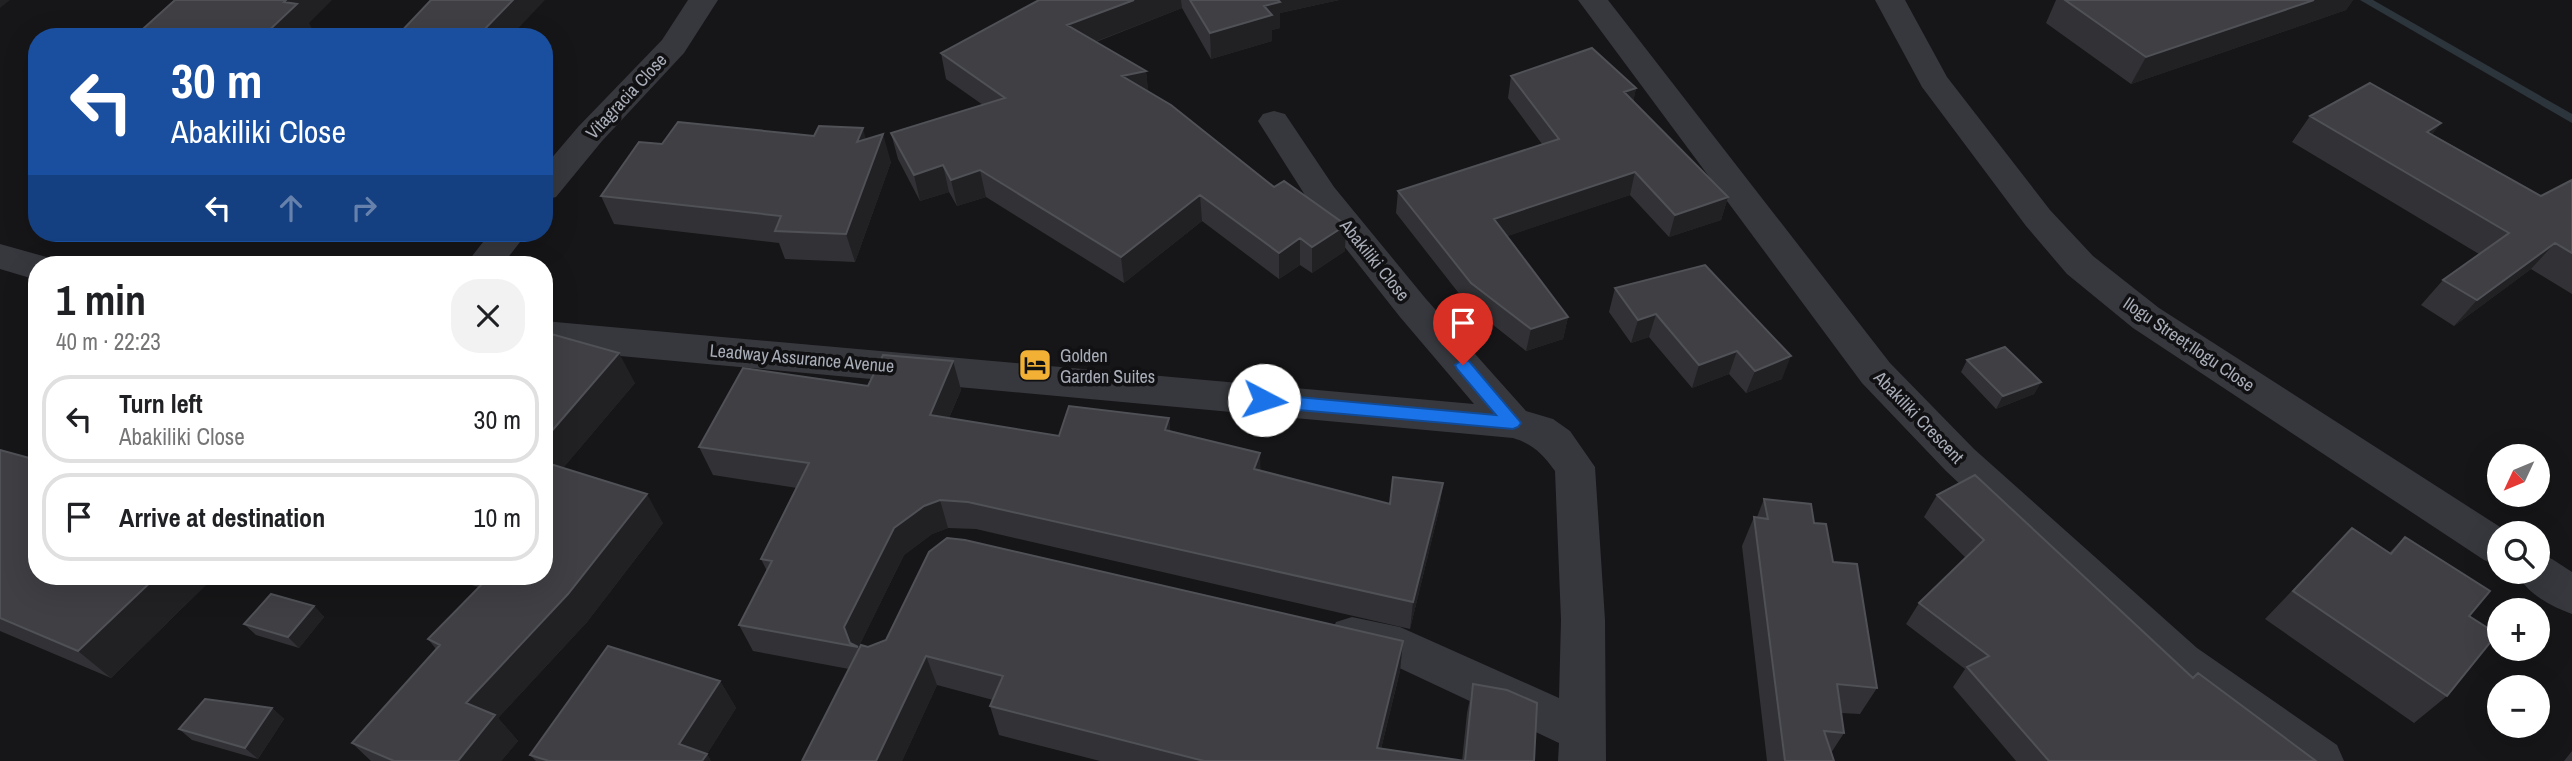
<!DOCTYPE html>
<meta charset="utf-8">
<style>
body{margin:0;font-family:"Archivo Narrow",sans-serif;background:#f2f2f2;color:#202124;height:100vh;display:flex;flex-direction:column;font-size:26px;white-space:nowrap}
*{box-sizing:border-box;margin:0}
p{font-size:23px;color:#757577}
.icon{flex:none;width:38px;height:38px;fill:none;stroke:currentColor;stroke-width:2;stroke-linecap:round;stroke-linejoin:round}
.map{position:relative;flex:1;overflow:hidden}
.sheet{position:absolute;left:28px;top:256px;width:525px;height:329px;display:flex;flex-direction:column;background:#fff;border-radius:28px;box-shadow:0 7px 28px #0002}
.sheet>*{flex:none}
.hud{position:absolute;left:28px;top:28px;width:525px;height:214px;border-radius:28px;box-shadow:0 7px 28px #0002;background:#1a4fa0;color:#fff;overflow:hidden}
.needle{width:46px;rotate:226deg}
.controls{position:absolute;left:2487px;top:444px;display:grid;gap:14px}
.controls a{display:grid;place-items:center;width:63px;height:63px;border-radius:50%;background:#fff;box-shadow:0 7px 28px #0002;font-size:35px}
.pin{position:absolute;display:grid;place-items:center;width:60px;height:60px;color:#fff;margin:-72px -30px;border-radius:50% 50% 50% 0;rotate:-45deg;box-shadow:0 0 7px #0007}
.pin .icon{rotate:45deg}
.me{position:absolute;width:77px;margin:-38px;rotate:95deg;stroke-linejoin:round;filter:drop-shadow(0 0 5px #0008)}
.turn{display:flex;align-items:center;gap:24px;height:147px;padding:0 28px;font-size:32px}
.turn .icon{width:91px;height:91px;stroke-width:2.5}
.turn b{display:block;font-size:49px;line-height:60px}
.lanes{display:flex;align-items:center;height:66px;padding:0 28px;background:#0003;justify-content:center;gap:35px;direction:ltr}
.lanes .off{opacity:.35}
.round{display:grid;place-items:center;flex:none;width:74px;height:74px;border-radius:28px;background:#f2f2f2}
.headline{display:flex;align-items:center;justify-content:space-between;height:119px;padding:0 28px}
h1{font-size:42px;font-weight:700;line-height:52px}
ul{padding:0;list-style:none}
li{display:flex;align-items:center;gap:21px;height:88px;margin:0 14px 10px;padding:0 14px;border:4px solid #e0e0e0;border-radius:28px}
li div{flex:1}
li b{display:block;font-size:26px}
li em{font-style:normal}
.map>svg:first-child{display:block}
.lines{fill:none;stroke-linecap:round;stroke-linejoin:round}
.stream{fill:#2c353c;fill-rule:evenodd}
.minor{fill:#37383d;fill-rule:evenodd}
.wall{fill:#323236}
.shaded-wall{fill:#212124}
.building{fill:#3f3f44;stroke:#4f5156;stroke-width:2}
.route{fill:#1a73e8;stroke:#114b97;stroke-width:2}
.labels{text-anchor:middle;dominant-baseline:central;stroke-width:7;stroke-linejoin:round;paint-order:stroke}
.street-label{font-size:18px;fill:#a8adb8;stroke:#111113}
.poi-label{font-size:18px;fill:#a8adb8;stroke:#111113;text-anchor:start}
</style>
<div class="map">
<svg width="2572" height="761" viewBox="0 0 2572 761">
<rect width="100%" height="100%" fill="#161618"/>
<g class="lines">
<path class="stream" d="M2360 0H2373L2572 114V123Z"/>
<path class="minor" d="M688 0H718L684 53 602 141 556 197 544 200V167L578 127 662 40Z
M1578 0H1608L1890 363 1974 449 2197 648 2337 745 2344 761H2282L2165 676 1946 471 1862 383Z
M1875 0H1905L1947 77 2050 210 2093 256 2159 308 2511 534H2499V566L2484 560 2133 328 2067 274 2026 226 1922 87Z
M1274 111 1285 114 1334 187 1426 299 1526 411 1553 419 1570 431 1595 467 1605 620 1606 761H1558L1559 743 1393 665 1336 650 1330 636 1336 622 1352 617 1400 627 1559 698 1561 620 1555 471C1543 454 1533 444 1513 438L544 349V321L1474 404 1400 317 1310 203 1258 121 1263 114Z
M490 233H527L503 264H466Z
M0 244 50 258 53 264H37V280L0 269Z
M2538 554 2552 559 2572 572V614C2550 606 2526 593 2516 572H2538Z"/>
</g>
<path class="wall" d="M1039 0H1339L1280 13V28L1272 30V41L1211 59 1182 8 1096 42 1146 71 1148 92 1345 251 1312 273 1300 265 1279 279 1202 221 1124 283 986 197 957 206 949 192 920 201 898 159 891 133 983 105 946 79 941 53Z
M2056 0H2353L2346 10 2131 84 2046 23Z
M1511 76 1636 88 1633 102 1728 197 1721 220 1669 237 1630 195 1507 236 1568 317 1563 339 1526 351 1468 305 1396 213 1398 191 1542 144 1508 98Z
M2310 116 2441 123 2432 134 2541 196 2572 180V294L2531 269 2454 326 2421 305 2443 280 2479 254 2292 142Z
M814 136 866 139 891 162 855 262 785 259 779 243 614 224 601 196 662 144Z
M1705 265 1782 379 1746 393 1729 374 1692 388 1649 337 1631 343 1609 312 1615 288Z
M544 332 635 383 563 468 663 523 587 622 498 718 518 741 501 761H371L352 743 436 649 428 639 478 587 444 576H544Z
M1967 360 2041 382 2034 394 1996 409 1961 372Z
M953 361 961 390 949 418 1059 436 1169 418 1170 431 1261 471 1390 504 1443 483 1439 510 1410 629 976 529 948 528 932 534 904 555 858 648 859 650 868 647 1403 641 1400 671 1381 749 1462 761 1467 713 1473 684 1534 761H1100L999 735 990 706 993 700 937 685 902 761H802L849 669 753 651 739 625 767 571 761 559 797 488 713 475 699 447 868 386Z
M0 450 37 576H215L111 678 0 631Z
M1937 495 2193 678 2316 761H2016L1953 687 1965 669 1906 624 1919 603 1966 558 1924 517Z
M1764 499 1814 523 1833 562 1877 688 1860 714 1841 713 1844 733 1831 753 1834 761H1767L1742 546 1754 517H1757Z
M2352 528 2389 553 2405 537 2469 616 2447 696 2414 723 2265 619Z
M314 606 324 617 299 648 256 635 244 624Z
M720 681 736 708 707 754 711 761H536L530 755Z
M272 708 284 719 258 759 192 740 179 729Z
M2572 751V761H2564Z"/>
<path class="shaded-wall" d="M0 0H10L0 8Z
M286 0H332L309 23 314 32 310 37H262Z
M513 0H545L510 37H477Z
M1134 0H1181L1182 8 1071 51 1067 25Z
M1269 0H1339L1280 13V28L1272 30V41L1211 59 1210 33 1264 6Z
M2314 0H2353L2346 10 2131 84 2146 57Z
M1146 71 1149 97 1122 76Z
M1636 88 1631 111 1624 92Z
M2441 123 2421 149 2427 132Z
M863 128 870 156 857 142Z
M883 134 891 162 855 262 846 234Z
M943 165 949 192 920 201 914 175Z
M980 170 986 197 957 206 951 180Z
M1635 172 1630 195 1490 242 1494 219Z
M1200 195 1202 221 1124 283 1121 257Z
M1728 197 1721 220 1669 237 1675 215Z
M1346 225 1345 251 1312 273V247Z
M1300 238V265L1279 279V253Z
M2555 243 2531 269 2454 326 2477 300Z
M1656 314 1649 337 1631 343 1638 320Z
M1568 317 1563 339 1526 351 1531 329Z
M1737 351 1729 374 1692 388 1699 365Z
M619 353 635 383 548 486 544 481V440Z
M1791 356 1782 379 1746 393 1755 371Z
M953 361 961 390 938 443 930 415Z
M2041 382 2034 394 1996 409 2003 396Z
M1169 418 1171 446 1165 430Z
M1260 453 1261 481 1254 469Z
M1443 483 1439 510 1410 629 1413 602Z
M647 494 663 523 587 622 498 718 518 741 501 761H458L466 703Z
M940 500 948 528 932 534 904 555 858 648V647L851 646 844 627 894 528 924 506Z
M157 576H215L111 678 78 651Z
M314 606 324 617 299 648 288 637Z
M1403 641 1400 671 1378 761 1377 748Z
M926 656 937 685 902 761H876Z
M720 681 736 708 707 754 711 761H690L679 744Z
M272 708 284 719 258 759 245 748Z"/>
<path class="building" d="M175 0H286L284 2 297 4 262 37H134Z
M431 0H513L477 37H396Z
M1039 0H1134L1067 25 1146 71 1122 76 1171 105 1274 187 1284 181 1346 225 1312 247 1300 238 1279 253 1200 195 1121 257 980 170 951 180 943 165 914 175 891 133 1005 98 941 53Z
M1190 0H1278L1280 2 1264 6 1272 15 1210 33Z
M2065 0H2314L2146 57Z
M1592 48 1636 88 1624 92 1728 197 1675 215 1635 172 1494 219 1568 317 1531 329 1471 283 1398 191 1559 139 1511 76Z
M2370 83 2441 123 2427 132 2541 196 2572 180V253L2555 243 2477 300 2443 280 2509 233 2310 116Z
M678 122 814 136 819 126 863 128 857 142 883 134 846 234 775 231 781 216 601 196 639 142 662 144Z
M1705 265 1791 356 1755 371 1737 351 1699 365 1656 314 1638 320 1615 288Z
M544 332 619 353 544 440Z
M2005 347 2041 382 2003 396 1967 360Z
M883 355 953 361 930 415 1059 436 1069 406 1169 418 1165 430 1260 453 1254 469 1390 504 1393 477 1443 483 1413 602 968 502 940 500 924 506 894 528 844 627 850 643 858 647 739 625 772 561 761 559 809 463 699 447 743 368 868 386Z
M0 450 33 459 37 454V576H157L78 651 0 618Z
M544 462 647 494 568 594 466 703 495 715 458 761H394L352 743 440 645 428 639 490 576H544Z
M1975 475 2193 678 2198 673 2316 761H2049L1967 667 1989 656 1919 603 1984 540 1937 495Z
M1764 499 1811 504 1814 523 1826 524 1833 562 1857 564 1877 688 1837 684 1844 733 1824 731 1834 761H1785L1754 517 1768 519Z
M2352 528 2391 554 2405 537 2490 591 2469 616 2497 634 2447 696 2293 591Z
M947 538 965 540 1403 641 1377 748 1465 761 1473 684 1507 690 1537 703 1534 761H1204L990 706 1003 676 926 656 876 761H802L861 645 868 647 886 640 929 552Z
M271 594 314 606 288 637 244 624Z
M608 646 720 681 679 744 707 754 702 761H549L530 755Z
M205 699 272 708 245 748 179 729Z"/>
<path class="route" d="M1463 359 1469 361 1518 419 1521 423 1518 427 1513 429 1264 407 1256 400 1264 394 1496 415 1457 369 1455 365Z"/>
<defs>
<symbol id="hotel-square" viewBox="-11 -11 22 22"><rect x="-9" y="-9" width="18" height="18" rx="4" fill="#f2b134" stroke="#111113"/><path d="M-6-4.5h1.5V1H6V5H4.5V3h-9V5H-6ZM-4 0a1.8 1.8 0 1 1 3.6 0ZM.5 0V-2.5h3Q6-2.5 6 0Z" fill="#111"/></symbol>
</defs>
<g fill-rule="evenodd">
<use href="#hotel-square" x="1016" y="346" width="38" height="38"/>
</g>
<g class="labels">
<g class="street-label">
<text transform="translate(626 96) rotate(-47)">Vitagracia Close</text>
<text transform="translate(1375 260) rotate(51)">Abakiliki Close</text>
<text transform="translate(2189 344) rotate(34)">Ilogu Street;Ilogu Close</text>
<text transform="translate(802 358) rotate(5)">Leadway Assurance Avenue</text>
<text transform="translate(1919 417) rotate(46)">Abakiliki Crescent</text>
</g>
<g class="poi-label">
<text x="1060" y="355">Golden<tspan x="1060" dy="21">Garden Suites</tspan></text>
</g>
</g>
</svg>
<div class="controls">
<a><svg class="needle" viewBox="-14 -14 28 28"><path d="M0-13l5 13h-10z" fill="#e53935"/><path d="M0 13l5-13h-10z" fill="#757577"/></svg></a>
<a><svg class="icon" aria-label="search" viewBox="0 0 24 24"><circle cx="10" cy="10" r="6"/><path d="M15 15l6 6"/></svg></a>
<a>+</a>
<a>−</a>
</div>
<div class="pin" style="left:1463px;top:365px;background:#d93025"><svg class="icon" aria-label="arrive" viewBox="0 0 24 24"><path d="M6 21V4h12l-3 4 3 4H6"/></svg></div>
<svg class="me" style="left:1264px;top:400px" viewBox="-20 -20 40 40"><circle r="19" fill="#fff"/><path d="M0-13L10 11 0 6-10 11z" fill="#1a73e8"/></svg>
<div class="hud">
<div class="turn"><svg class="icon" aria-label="left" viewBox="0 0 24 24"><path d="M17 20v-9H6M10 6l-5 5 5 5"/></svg><div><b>30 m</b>Abakiliki Close</div></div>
<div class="lanes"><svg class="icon" aria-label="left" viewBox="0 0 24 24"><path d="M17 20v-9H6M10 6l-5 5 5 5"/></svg><svg class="icon off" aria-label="ahead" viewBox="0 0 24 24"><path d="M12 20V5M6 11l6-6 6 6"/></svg><svg class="icon off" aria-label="right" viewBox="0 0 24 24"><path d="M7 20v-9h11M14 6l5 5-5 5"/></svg></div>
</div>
<section class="sheet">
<div class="headline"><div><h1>1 min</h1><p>40 m · 22:23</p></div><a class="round"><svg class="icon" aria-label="close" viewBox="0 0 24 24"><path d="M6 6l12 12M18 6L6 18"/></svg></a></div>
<ul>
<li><svg class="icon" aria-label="left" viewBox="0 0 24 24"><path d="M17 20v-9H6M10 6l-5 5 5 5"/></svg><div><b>Turn left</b><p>Abakiliki Close</p></div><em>30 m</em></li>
<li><svg class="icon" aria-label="arrive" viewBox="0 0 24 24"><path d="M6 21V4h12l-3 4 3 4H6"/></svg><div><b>Arrive at destination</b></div><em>10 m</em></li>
</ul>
</section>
</div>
